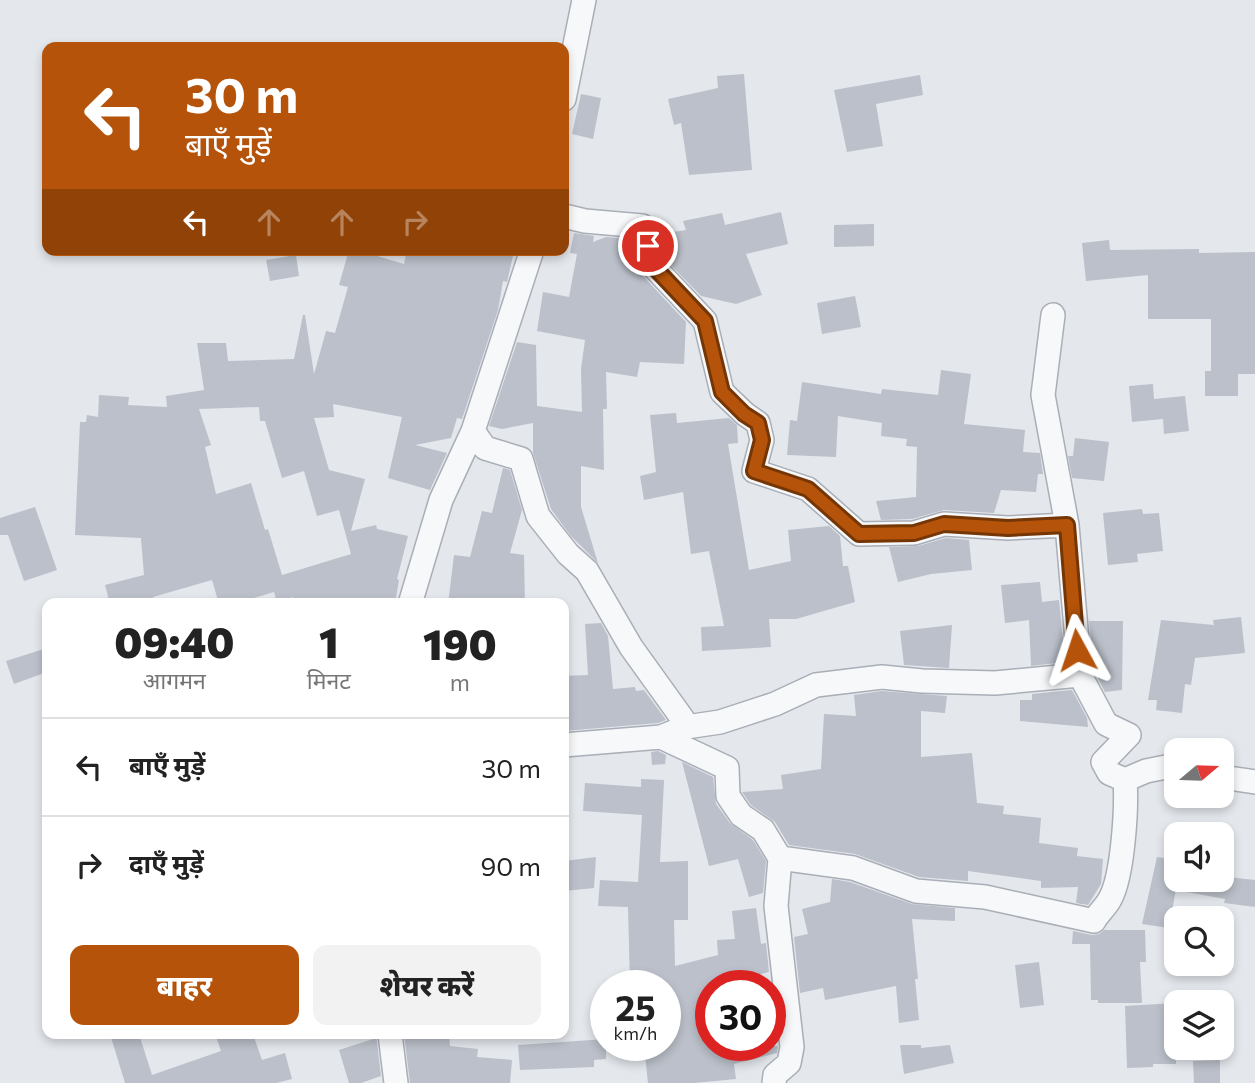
<!DOCTYPE html>
<html lang="hi">
<meta charset="utf-8">
<style>
body{margin:0;font-family:Commissioner,"Noto Sans Devanagari",sans-serif;background:#f2f2f2;color:#222;height:100vh;display:flex;flex-direction:column;font-size:26px;white-space:nowrap}
*{box-sizing:border-box;margin:0}
p{font-size:23px;color:#767676}
.icon{flex:none;width:38px;height:38px;fill:none;stroke:currentColor;stroke-width:2;stroke-linecap:round;stroke-linejoin:round}
.map{position:relative;flex:1;overflow:hidden}
.sheet{position:absolute;left:42px;top:598px;width:527px;height:441px;display:flex;flex-direction:column;background:#fff;border-radius:14px;box-shadow:0 4px 10px #0003}
.sheet>*{flex:none}
.hud{position:absolute;left:42px;top:42px;width:527px;height:214px;border-radius:14px;box-shadow:0 4px 10px #0003;background:#b45309;color:#fff;overflow:hidden}
.needle{width:46px;rotate:71deg}
.buttons{position:absolute;left:1164px;top:738px;display:grid;gap:14px}
.buttons a{display:grid;place-items:center;width:70px;height:70px;border-radius:14px;background:#fff;box-shadow:0 4px 10px #0003;font-size:35px}
.speed{position:absolute;left:590px;top:970px;display:flex;gap:14px;font-size:35px;font-weight:700;text-align:center}
.speed>*{display:grid;place-content:center;width:91px;height:91px;border-radius:50%;background:#fff;box-shadow:0 4px 10px #0003;line-height:1}
.speed small{font-size:18px;font-weight:400}
.speed .limit{border:10px solid #d22;background:#fff;color:#111}
.pin{position:absolute;display:grid;place-items:center;width:60px;height:60px;color:#fff;margin:-30px;border:4px solid #fff;border-radius:50%;box-shadow:0 2px 7px #0007}
.me{position:absolute;width:77px;margin:-38px;rotate:355deg;stroke-linejoin:round;filter:drop-shadow(0 0 5px #0008)}
.turn{display:flex;align-items:center;gap:24px;height:147px;padding:0 28px;font-size:32px}
.turn .icon{width:91px;height:91px;stroke-width:2.5}
.turn b{display:block;font-size:49px;line-height:60px}
.lanes{display:flex;align-items:center;height:66px;padding:0 28px;background:#0003;justify-content:center;gap:35px;direction:ltr}
.lanes .off{opacity:.35}
.eta{display:flex;justify-content:space-evenly;align-items:center;height:119px;text-align:center}
.eta b{font-size:42px;font-weight:800;line-height:49px}
.action{display:flex;gap:14px;margin-top:auto;padding:14px 28px}
.action a{flex:1;height:80px;border-radius:14px;background:#b45309;color:#fff;font-size:28px;font-weight:800;line-height:80px;text-align:center}
.action a+a{background:#f2f2f2;color:#222}
ul{padding:0;list-style:none}
li{display:flex;align-items:center;gap:21px;height:98px;padding:0 28px;border-top:2px solid #e0e0e0}
li div{flex:1}
li b{display:block;font-size:26px}
li em{font-style:normal}
.map>svg:first-child{display:block}
.building{fill:#bbc0ca;fill-rule:evenodd}
.lines{fill:none;stroke-linecap:round;stroke-linejoin:round}
.minor-casing{stroke:#a9aeb7;stroke-width:26}
.minor{stroke:#f7f8fa;stroke-width:23}
.route-casing{stroke:#753606;stroke-width:18}
.route{stroke:#b45309;stroke-width:12}
</style>
<div class="map">
<svg width="1255" height="1083" viewBox="0 0 1255 1083">
<rect width="100%" height="100%" fill="#e4e7ec"/>
<path class="building" d="M744 74 752 170 689 175 681 123 674 125 668 99 718 88 717 76Z
M920 75 923 95 876 104 883 146 847 152 834 90Z
M581 94 601 98 593 139 572 134Z
M781 212 788 244 746 254 762 295 736 304 701 296 666 260 659 234 686 230 683 221 722 213 725 225Z
M874 224V246L834 247V225Z
M574 233 594 236 593 242 606 237 631 239 643 276 686 322 684 364 640 362 637 377 606 372 607 409H603L604 470 581 466V507L598 563 570 535 551 509 533 453V423L502 429 489 426 517 342 536 345 537 406 582 412 581 369 585 340 537 331 543 292 569 297 577 254 570 253Z
M1109 240 1110 250 1199 249V253L1255 252V374H1238V396H1205V371H1211V319H1148V275L1086 281 1082 243Z
M349 250H357L404 264 407 250H483L513 256 507 282 503 281 498 310 462 419 457 418 451 438 415 445 447 453 430 490 388 478 402 417 333 404 334 417 314 418 329 470 365 479 351 531 376 525 377 529 408 536 397 579 399 580 395 604H295L293 597 277 602 274 592 234 604H219L212 580 153 597 156 604H110L105 585 144 575 141 538 75 535 80 422H86L87 415 98 417 99 395 129 397 128 405 167 407 166 396 204 390 197 343H226L228 361 294 359 303 315H305L314 374 326 331 335 333 348 287 339 285ZM259 407 260 421H265L282 478 304 471 317 516 339 510 351 554 282 575 268 529 265 530 251 483 216 494 205 447 211 445 199 409Z
M296 255 299 276 270 281 266 260Z
M855 296 861 327 822 334 817 303Z
M941 370 971 374 964 424 1025 430 1023 452 1040 453 1043 474H1038L1036 492 1001 490 994 513 944 510 912 519 881 520 876 501 916 497 917 447 906 446 907 439 881 436 882 423 838 416 836 457 787 455 790 420 797 421 802 382 881 394 882 389 938 395Z
M1153 384 1154 399 1185 396 1189 431 1164 434 1163 419 1132 422 1129 386Z
M676 413 677 423 729 418 737 425 738 443 728 444 749 570 791 561 788 530 829 526 840 536 843 566H848L855 602 796 619H769L771 647 702 651 701 627 724 626 709 551 691 554 683 492 644 500 640 476 656 472 650 415Z
M1075 438 1109 442 1104 481 1072 478 1068 456H1073Z
M503 468 510 470 522 510 510 553 524 555 525 604H448L454 555 470 557 482 511 492 513Z
M35 507 57 570 24 581 8 535H0V518Z
M1142 509 1143 514 1159 513 1163 551 1137 554 1138 562 1108 565 1103 513Z
M946 538 969 540 972 570 931 574 898 582 889 547 918 546Z
M1040 582 1042 602 1059 600 1065 662 1031 666 1029 620 1005 623 1001 585Z
M1241 617 1245 653 1195 658 1191 685 1185 684 1182 713 1156 710 1157 700H1148L1161 620 1214 625 1213 620Z
M1089 621H1123L1122 690 1105 692 1094 671Z
M601 623 608 636 613 689 635 687 636 691 644 690 666 720 658 723 564 731V676L588 675 585 624Z
M952 625 949 668 904 665 900 631Z
M47 648V672L14 684 6 661Z
M1072 690 1087 718 1088 727 1020 721V700H1032V694Z
M882 691 947 696 945 713 921 711V757L972 753 977 803 1004 806 1003 814 1041 818 1039 843 1078 848 1077 856 1103 859 1101 884 1088 905 1076 903 1078 887 1041 888V881L968 871V881L919 877 855 854 789 845 775 822 751 805 742 792 783 789 781 775 821 769 824 714 856 716 854 695Z
M658 751 666 755 665 764 652 765 651 752Z
M682 762 713 777 716 804 730 823 753 840 766 861 763 893 749 897 738 859 709 866Z
M641 779 664 780 660 862 688 861V920H674L675 966 718 955 717 940 735 939 732 911 756 908 761 944 766 943 769 972 718 985H710V1045L778 1046 777 1053 734 1064 736 1079 694 1083H648L644 1045H665V985H630L628 907 598 906 600 880 638 882 642 815 583 811 585 783 641 787Z
M596 857 594 888 564 891V861Z
M1157 857 1176 860V889L1169 928 1142 924Z
M1227 877 1255 880V907L1224 903 1225 899 1181 891 1182 880H1227Z
M832 879 850 882 912 904 955 908V921L912 919 918 979H915L919 1020 899 1023 896 986 825 1000 823 988 800 993 794 937 808 934 802 909 830 902Z
M1104 930H1145L1146 962H1140L1142 1003H1098V1000H1091L1090 944H1072L1073 931 1092 935 1099 934Z
M1039 962 1044 1005 1020 1008 1015 965Z
M1176 1003V1064H1153V1067L1127 1068 1125 1006Z
M110 1034H139L152 1075 221 1051 215 1034H253L262 1060 285 1053 292 1079 276 1083H125Z
M372 1034H376L381 1076 361 1083H349L339 1050 373 1039Z
M404 1034H449L450 1046 478 1049 477 1057 512 1060 510 1083H410Z
M606 1039V1059L594 1060V1067L520 1070 518 1045Z
M900 1045H921V1048L950 1045 954 1063 904 1074Z
M1220 1060V1083H1194L1193 1061Z"/>
<g class="lines">
<defs>
<path id="minor" d="M564 99 584 0
M564 216 585 221 642 226 654 267 705 321 722 392 745 414 758 423 762 440 754 471 808 489 859 534 914 533 944 524 1008 528 1067 525
M473 431 485 448 521 459 538 516 568 554 587 571 631 647 682 718 686 727 661 737 727 768 728 796 741 815 763 830 780 858 776 906 792 1047 789 1063 775 1075 774 1083
M410 604 441 500 473 431 532 250
M686 727 720 722 775 704 816 685 882 677 922 681 995 683 1080 675
M564 745 661 737
M1222 777 1255 782
M1125 780 1146 771 1176 765
M780 858 853 868 916 891 985 897 1094 921C1098 913 1106 907 1110 899 1123 876 1127 807 1125 780L1109 773 1103 762 1129 735 1106 724 1080 675 1067 525 1043 395 1053 315
M390 1034 396 1083"/>
</defs>
<use href="#minor" class="minor-casing"/>
<use href="#minor" class="minor"/>
</g>
<g class="lines">
<defs>
<path id="route" d="M648 246 654 267 705 321 722 392 744 414 758 423 762 440 754 471 808 489 859 534 914 533 944 524 1008 528 1067 525 1077 650"/>
</defs>
<use href="#route" class="route-casing"/>
<use href="#route" class="route"/>
</g>
</svg>
<div class="buttons">
<a><svg class="needle" viewBox="-14 -14 28 28"><path d="M0-13l5 13h-10z" fill="#e53935"/><path d="M0 13l5-13h-10z" fill="#767676"/></svg></a>
<a><svg class="icon" aria-label="sound" viewBox="0 0 24 24"><path d="M4 9h4l5-4v14l-5-4H4zM17 9q2 3 0 6"/></svg></a>
<a><svg class="icon" aria-label="search" viewBox="0 0 24 24"><circle cx="10" cy="10" r="6"/><path d="M15 15l6 6"/></svg></a>
<a><svg class="icon" aria-label="layers" viewBox="0 0 24 24"><path d="M12 4l9 5-9 5-9-5zM3 14l9 5 9-5"/></svg></a>
</div>
<div class="speed"><div>25<small>km/h</small></div><div class="limit">30</div></div>
<div class="pin" style="left:648px;top:246px;background:#d93025"><svg class="icon" aria-label="arrive" viewBox="0 0 24 24"><path d="M6 21V4h12l-3 4 3 4H6"/></svg></div>
<svg class="me" style="left:1077px;top:650px" viewBox="-20 -20 40 40"><path d="M0-17L14 15 0 8-14 15z" fill="#b45309" stroke="#fff" stroke-width="4"/></svg>
<div class="hud">
<div class="turn"><svg class="icon" aria-label="left" viewBox="0 0 24 24"><path d="M17 20v-9H6M10 6l-5 5 5 5"/></svg><div><b>30 m</b>बाएँ मुड़ें</div></div>
<div class="lanes"><svg class="icon" aria-label="left" viewBox="0 0 24 24"><path d="M17 20v-9H6M10 6l-5 5 5 5"/></svg><svg class="icon off" aria-label="ahead" viewBox="0 0 24 24"><path d="M12 20V5M6 11l6-6 6 6"/></svg><svg class="icon off" aria-label="ahead" viewBox="0 0 24 24"><path d="M12 20V5M6 11l6-6 6 6"/></svg><svg class="icon off" aria-label="right" viewBox="0 0 24 24"><path d="M7 20v-9h11M14 6l5 5-5 5"/></svg></div>
</div>
<section class="sheet">
<div class="eta">
<div><b>09:40</b><p>आगमन</p></div>
<div><b>1</b><p>मिनट</p></div>
<div><b>190</b><p>m</p></div>
</div>
<ul>
<li><svg class="icon" aria-label="left" viewBox="0 0 24 24"><path d="M17 20v-9H6M10 6l-5 5 5 5"/></svg><div><b>बाएँ मुड़ें</b></div><em>30 m</em></li>
<li><svg class="icon" aria-label="right" viewBox="0 0 24 24"><path d="M7 20v-9h11M14 6l5 5-5 5"/></svg><div><b>दाएँ मुड़ें</b></div><em>90 m</em></li>
</ul>
<div class="action"><a>बाहर</a><a>शेयर करें</a></div>
</section>
</div>
